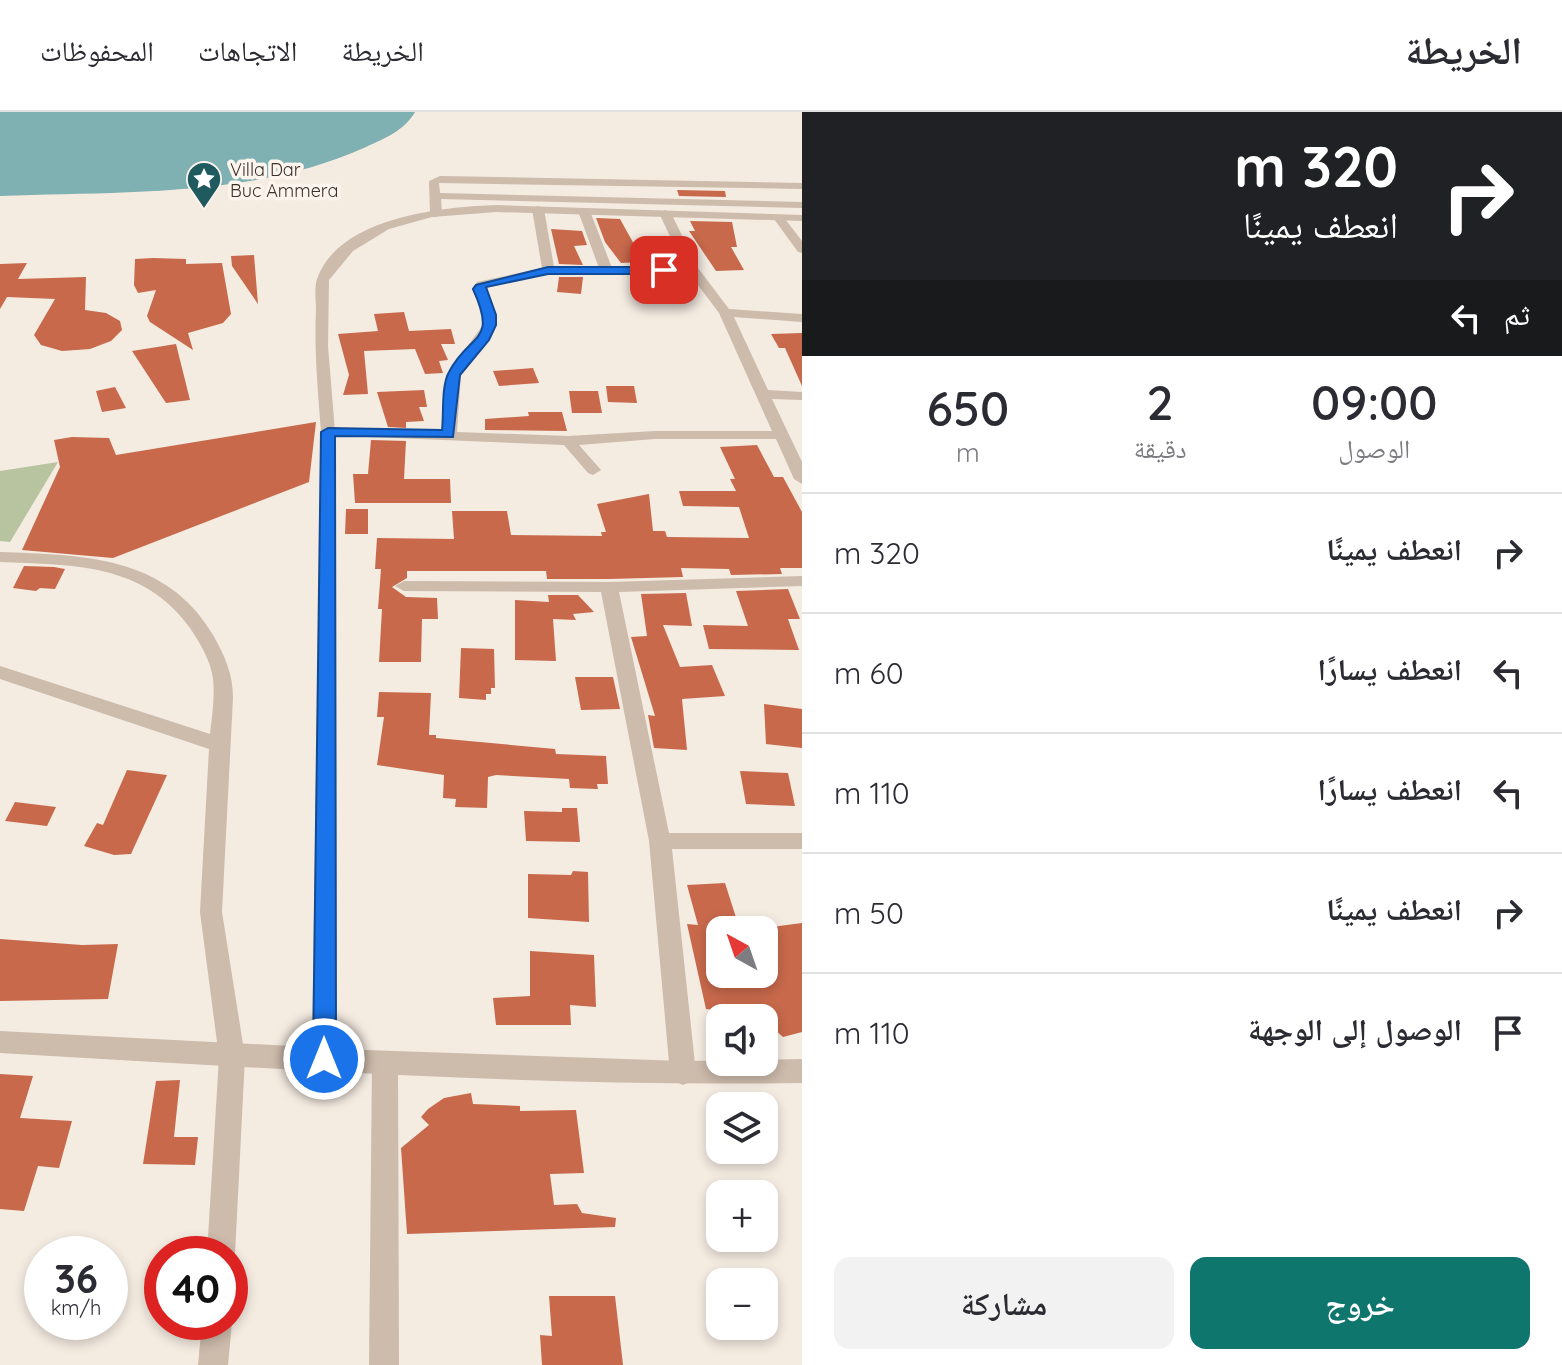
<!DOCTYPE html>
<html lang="ar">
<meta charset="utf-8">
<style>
body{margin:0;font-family:Quicksand,"Noto Naskh Arabic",sans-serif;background:#f2f2f3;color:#2b2b33;direction:rtl;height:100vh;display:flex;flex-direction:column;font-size:30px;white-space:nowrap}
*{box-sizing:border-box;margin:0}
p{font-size:26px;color:#7c7c81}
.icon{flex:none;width:44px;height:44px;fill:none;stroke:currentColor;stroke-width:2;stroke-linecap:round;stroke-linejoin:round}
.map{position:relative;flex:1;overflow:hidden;direction:ltr}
.sheet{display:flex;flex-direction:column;background:#fff;width:760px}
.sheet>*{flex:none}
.guide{background:#202124;color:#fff;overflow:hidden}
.needle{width:52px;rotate:320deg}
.tools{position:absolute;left:706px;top:804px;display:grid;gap:16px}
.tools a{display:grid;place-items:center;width:72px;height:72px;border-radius:16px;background:#fff;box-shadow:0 4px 12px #0003;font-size:40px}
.speed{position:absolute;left:24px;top:1124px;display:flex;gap:16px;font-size:40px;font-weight:700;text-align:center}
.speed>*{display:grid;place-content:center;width:104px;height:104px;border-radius:50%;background:#fff;box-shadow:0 4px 12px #0003;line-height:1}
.speed small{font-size:20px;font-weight:400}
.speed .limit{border:12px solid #d22;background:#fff;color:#111}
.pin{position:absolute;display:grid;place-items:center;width:68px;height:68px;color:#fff;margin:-34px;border-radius:16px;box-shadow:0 4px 12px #0006}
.me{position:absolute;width:88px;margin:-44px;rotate:0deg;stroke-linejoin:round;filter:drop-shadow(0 0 6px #0008)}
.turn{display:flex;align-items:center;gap:28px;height:168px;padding:0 32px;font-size:36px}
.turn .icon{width:104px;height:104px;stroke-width:2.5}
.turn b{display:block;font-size:56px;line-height:68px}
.then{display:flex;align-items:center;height:76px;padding:0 32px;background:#0003;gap:16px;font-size:30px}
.eta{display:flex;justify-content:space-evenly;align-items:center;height:136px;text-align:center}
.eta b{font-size:48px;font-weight:600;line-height:56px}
.action{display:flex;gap:16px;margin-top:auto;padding:16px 32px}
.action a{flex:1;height:92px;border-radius:16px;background:#0f766e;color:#fff;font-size:32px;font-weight:600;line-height:92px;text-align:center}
.action a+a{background:#f2f2f3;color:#2b2b33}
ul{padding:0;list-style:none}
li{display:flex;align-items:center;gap:24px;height:120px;padding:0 32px;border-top:2px solid #e1e1e2}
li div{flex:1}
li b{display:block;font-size:30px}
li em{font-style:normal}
header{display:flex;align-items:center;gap:48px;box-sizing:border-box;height:112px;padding:0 40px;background:#fff;border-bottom:2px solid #e1e1e2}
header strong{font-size:38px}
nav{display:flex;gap:44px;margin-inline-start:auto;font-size:28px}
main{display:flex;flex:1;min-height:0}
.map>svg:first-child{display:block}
.green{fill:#b8c4a0}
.water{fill:#7fb0b2}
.building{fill:#c8694b}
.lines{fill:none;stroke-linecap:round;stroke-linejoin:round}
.minor{fill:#cdbbac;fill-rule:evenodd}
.tertiary{fill:#cdbbac;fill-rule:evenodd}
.route{fill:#1a73e8;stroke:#114b97;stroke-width:2}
.labels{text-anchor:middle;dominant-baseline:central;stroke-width:7;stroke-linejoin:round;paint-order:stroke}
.far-poi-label{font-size:18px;fill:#3b302b;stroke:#fbf5ee;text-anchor:start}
</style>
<header>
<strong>الخريطة</strong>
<nav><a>الخريطة</a><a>الاتجاهات</a><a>المحفوظات</a></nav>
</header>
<main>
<section class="sheet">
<div class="guide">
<div class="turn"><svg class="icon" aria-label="right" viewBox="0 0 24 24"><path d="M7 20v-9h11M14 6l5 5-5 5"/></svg><div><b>320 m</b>انعطف يمينًا</div></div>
<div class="then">ثم<svg class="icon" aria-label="left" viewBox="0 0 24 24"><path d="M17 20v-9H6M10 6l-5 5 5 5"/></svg></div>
</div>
<div class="eta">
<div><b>09:00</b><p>الوصول</p></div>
<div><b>2</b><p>دقيقة</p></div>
<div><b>650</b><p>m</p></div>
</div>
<ul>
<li><svg class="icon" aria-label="right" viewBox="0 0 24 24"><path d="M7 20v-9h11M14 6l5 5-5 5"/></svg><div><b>انعطف يمينًا</b></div><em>320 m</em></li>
<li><svg class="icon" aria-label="left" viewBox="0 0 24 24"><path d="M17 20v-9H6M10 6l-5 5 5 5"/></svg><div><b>انعطف يسارًا</b></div><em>60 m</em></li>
<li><svg class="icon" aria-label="left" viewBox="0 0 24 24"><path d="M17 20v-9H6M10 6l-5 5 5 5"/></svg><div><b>انعطف يسارًا</b></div><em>110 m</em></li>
<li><svg class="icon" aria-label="right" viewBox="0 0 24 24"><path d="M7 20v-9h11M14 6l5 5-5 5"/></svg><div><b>انعطف يمينًا</b></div><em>50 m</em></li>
<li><svg class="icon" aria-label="arrive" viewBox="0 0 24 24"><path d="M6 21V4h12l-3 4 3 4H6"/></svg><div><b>الوصول إلى الوجهة</b></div><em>110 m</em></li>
</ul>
<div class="action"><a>خروج</a><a>مشاركة</a></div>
</section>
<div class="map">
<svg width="802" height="1253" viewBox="0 0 802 1253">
<rect width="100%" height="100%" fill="#f4ebe1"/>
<path class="green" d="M58 350 10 430 0 429V359Z"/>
<path class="water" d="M0 0H415C404 19 385 26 366 35 254 86 121 79 0 84Z"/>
<path class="building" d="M677 78 725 79 726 85 679 84Z
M596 106 620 107 635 134 654 133 661 149 621 151 605 130Z
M690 109 732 110 737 135H731L744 158 716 159 689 119H695Z
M551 117 582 119 587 133 574 134 583 153 559 152Z
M254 143 258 192 232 154 231 144Z
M153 146 186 147V152L222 151 231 202 223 211 188 221 193 238 150 210 147 204 156 178 138 181 134 173 135 147Z
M27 151 18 167 86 165 85 198 106 201 120 209 122 218 111 229 90 237 62 239 41 233 34 223 55 187 7 185 0 197V152Z
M559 165H583L581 182 557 180Z
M404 200 409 219 451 217 455 232H441L448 248 439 249 443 261 425 262 415 237 364 239 368 282 343 283 349 263 338 222 378 219 374 202Z
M802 221V274L785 236H779L771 222Z
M176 232 190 288 166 291 132 239Z
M533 256 539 271 499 274 493 259Z
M606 274H634L637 291 608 290Z
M115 275 126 296 102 300 96 279Z
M424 278 427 295H419L424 309 406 310V316L388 315 377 280Z
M569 279H598L602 301H572Z
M528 300H562L567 319 485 318V307L529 304Z
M316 310 309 370 113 446 22 438 60 355 54 328 72 325 109 326 116 343Z
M371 328 406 329 404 367H450L451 391H355L353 362H368Z
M757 333 774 365H783L802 400V456H780L782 462 731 463 729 457 681 456 683 465 609 467H547L546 459H407V466L392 475 406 485 437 486 438 507H422L421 550H379L382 497H378L381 457H375L377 426 454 427 452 399H507L511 423 602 424 601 420H606L597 392 649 382 653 419H665L667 425 749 426 739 395 683 394 679 379H736L730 367H735L720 335Z
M346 397H368V422H345Z
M24 454 54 455 65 457 55 477 40 476 36 479 13 476Z
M788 477 800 507H788L799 538 709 537 703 513 748 514 736 479Z
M686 481 692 514 663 513 680 555 712 553 725 584 682 587 687 638 654 636 648 603 655 604 631 525 647 524 641 482Z
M548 483H578L594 500 573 502 576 508 553 507 556 549 515 548V488L549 490Z
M461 536 494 537 495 576H491V582H486V588L459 586Z
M575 565H613L620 597 581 598Z
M379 580 431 581 429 623H436V626L555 637 556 642 606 644 608 672H597L598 677 570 676 569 667 496 663 488 665 487 696 455 695 456 687 443 686 444 663 377 653 384 605H377Z
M764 592 802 597V636L766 632Z
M127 658 167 663 131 742 114 743 84 734 97 711 103 713Z
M740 659 788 661 795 694 746 692Z
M15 690 56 695 47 714 5 709Z
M562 696H577L580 730 526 729 524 699 562 700Z
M573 759 588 760 589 810 528 806V762L571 763Z
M725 771 740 818H720V862H764V816L802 811V920L783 925 758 903 706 897 687 812 698 813 687 773Z
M0 827 82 833 118 832 108 887 0 889Z
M530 839 594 843 596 895 570 893 571 913H496L493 886 530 884Z
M0 962 33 964 20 1006 72 1009 59 1056 38 1054 24 1099 0 1097Z
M180 968 174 1025H198L195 1053 143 1052 156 969Z
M471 981 473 992 520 994V999L576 998 584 1061 550 1062 554 1093 577 1092 582 1101 616 1106 615 1115 407 1122 401 1036 429 1013 421 1005 428 997 444 986Z
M549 1184H615L623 1253H542L540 1223 552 1224Z"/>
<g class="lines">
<path class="minor" d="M440 64 802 71V77L439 71 440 81 802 90V96L441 87 442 102 436 105 430 102 429 69Z
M538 94 544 97 554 155 599 156 578 99 584 96 590 99 612 156 684 154 659 101 665 98 671 101 698 156 729 197 802 202V210L734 205 768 278 802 280V288L772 287 802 350V372L794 367 776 327H655L579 333 601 358 593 363 588 361 564 333 323 323V317L328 316 442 320 447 262 483 213 484 203 472 177 477 170 542 156 532 97ZM689 161 719 201 772 319H655L568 324 457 320 461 262 497 213 496 203 485 176 548 162Z
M774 103H782L802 129V141L798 140 774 107Z
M0 440C82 443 166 443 213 523 225 544 233 562 233 586L222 800 245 945 235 1142 230 1153V1142H207L219 945 200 800 209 637 0 567V554L210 622C212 604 215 585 213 567 211 549 200 531 190 516 144 451 73 453 0 450Z
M802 464V474L619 480 669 721H802V737H672L696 961 692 969 683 973 674 969 670 961 649 729 601 480 404 479 395 474 404 469 609 470Z
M385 939 394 943 398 951 399 1253H369L372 951 376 943Z
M230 1206 232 1210 228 1253H198L202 1210H230Z"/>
<path class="tertiary" d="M496 93 802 103V109L496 100 432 105 389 117 353 139 329 168 328 234 335 320 337 937 683 949 802 947V971C534 975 267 956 0 941V919L312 935 321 320C318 279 314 239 316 197 316 188 314 176 317 167 339 105 442 95 496 93Z"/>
</g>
<path class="route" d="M548 155H664L670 158 664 162H548L486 175 496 203V213L489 228 460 263 453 325 335 324 336 947 332 954 324 957 316 954 313 947 321 320 328 316 442 318C444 302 441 274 449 260 470 220 498 232 473 177L476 173Z"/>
<defs>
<symbol id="sight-pin" viewBox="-11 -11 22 30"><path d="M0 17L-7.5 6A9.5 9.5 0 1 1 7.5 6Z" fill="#1f5a5e" stroke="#fbf5ee"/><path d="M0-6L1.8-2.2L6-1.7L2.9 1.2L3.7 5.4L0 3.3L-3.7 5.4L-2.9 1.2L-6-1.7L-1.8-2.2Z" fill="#fff"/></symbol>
</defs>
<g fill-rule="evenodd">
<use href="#sight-pin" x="184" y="47" width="40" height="54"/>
</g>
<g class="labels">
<g class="far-poi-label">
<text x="230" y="57">Villa Dar<tspan x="230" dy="21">Buc Ammera</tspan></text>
</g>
</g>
</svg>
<div class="tools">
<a><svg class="needle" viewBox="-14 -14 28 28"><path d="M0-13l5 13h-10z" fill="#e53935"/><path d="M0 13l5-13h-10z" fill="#7c7c81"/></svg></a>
<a><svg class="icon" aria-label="sound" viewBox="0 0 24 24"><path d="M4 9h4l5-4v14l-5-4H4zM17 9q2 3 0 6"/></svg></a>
<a><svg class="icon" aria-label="layers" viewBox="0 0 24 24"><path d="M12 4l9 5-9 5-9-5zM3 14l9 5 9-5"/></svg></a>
<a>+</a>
<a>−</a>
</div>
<div class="speed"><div>36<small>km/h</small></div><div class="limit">40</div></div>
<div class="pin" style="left:664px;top:158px;background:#d93025"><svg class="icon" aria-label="arrive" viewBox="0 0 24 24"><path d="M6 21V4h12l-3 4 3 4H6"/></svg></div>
<svg class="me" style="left:324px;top:947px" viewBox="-20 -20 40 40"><circle r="17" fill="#1a73e8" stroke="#fff" stroke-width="3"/><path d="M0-11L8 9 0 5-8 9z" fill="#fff"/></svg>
</div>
</main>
